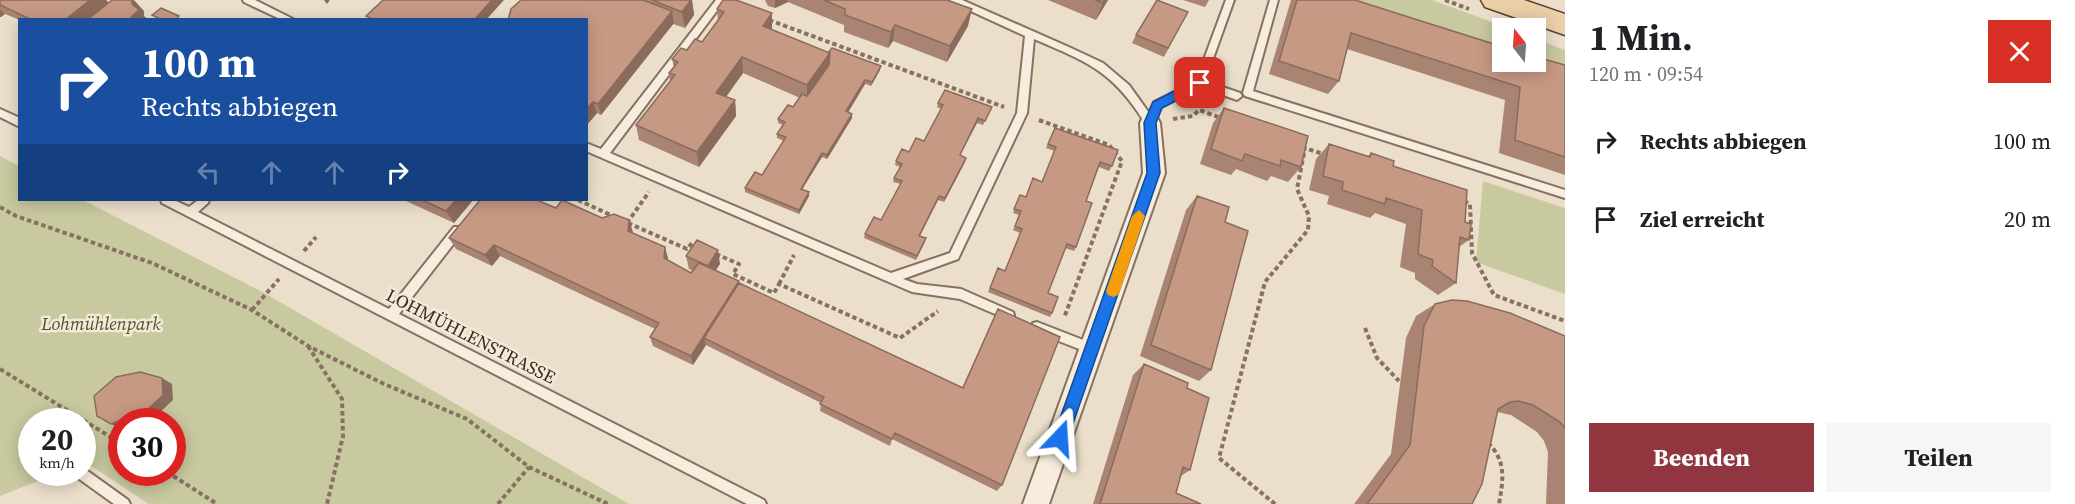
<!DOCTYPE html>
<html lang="de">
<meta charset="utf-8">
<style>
body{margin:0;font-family:"Source Serif 4",serif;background:#f6f6f6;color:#202124;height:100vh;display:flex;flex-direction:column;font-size:22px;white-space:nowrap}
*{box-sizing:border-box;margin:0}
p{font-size:20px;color:#757577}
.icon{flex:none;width:33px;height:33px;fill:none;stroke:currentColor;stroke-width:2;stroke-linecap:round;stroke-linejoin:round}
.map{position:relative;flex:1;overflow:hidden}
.details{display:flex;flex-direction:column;background:#fff;width:510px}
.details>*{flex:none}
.hud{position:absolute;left:18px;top:18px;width:570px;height:183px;border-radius:0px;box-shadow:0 3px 15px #0003;background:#1a4fa0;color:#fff;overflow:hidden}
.needle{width:39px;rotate:343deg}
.buttons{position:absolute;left:1492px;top:18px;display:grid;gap:12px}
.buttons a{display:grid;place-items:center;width:54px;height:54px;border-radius:0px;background:#fff;box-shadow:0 3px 15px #0003;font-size:30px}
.speed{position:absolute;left:18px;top:408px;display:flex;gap:12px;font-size:30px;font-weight:700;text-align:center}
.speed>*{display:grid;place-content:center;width:78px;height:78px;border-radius:50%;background:#fff;box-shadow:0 3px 15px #0003;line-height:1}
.speed small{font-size:15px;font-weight:400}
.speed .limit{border:9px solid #d22;background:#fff;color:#111}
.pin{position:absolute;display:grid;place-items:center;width:51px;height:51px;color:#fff;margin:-26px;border-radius:12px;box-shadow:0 3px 9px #0006}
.me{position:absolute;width:66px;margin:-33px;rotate:20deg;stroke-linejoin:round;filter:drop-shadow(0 0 4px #0008)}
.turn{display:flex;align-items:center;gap:21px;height:126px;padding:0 24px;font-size:27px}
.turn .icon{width:78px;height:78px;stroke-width:2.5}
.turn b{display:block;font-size:42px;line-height:51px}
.lanes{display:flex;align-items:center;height:57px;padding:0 24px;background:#0003;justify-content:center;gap:30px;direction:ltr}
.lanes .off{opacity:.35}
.round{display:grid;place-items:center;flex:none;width:63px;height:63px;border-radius:0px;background:#f6f6f6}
.overview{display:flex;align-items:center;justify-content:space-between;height:102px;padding:0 24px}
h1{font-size:36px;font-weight:700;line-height:45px}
.primary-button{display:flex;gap:12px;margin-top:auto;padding:12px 24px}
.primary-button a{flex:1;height:69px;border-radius:0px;background:#91353f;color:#fff;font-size:24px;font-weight:700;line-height:69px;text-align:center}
.primary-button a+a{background:#f6f6f6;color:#202124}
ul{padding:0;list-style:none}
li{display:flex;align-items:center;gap:18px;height:78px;padding:0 24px}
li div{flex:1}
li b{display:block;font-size:22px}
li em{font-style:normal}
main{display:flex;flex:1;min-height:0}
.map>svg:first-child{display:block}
.green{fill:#c8c99f;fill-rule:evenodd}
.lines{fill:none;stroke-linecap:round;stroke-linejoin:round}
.lane-casing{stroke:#877160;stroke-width:4}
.street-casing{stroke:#877160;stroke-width:4}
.primary-casing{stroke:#564034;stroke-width:3}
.path{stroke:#877160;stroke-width:4;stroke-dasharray:4.5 3;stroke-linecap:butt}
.lane{fill:#f7edde;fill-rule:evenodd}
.street{fill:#f7edde;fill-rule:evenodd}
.primary{fill:#eacfa7;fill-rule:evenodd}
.wall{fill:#aa8472}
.shaded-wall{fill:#8b6b5c}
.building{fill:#c69984;stroke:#8b6b5c;stroke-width:1.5}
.route{fill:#1a73e8;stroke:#114b97;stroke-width:1.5}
.slow{fill:#f59e0b}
.labels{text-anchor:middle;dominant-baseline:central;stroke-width:5;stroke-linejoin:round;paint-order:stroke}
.park-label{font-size:18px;font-style:italic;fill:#4d542b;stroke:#f3eada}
.street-label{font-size:18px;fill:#392b22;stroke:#f3eada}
</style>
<main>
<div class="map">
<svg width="1565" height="504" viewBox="0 0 1565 504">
<rect width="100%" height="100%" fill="#ebdfcb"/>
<path class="green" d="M1332 0H1432L1508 28H1503V58Z
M1536 39 1565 50V77L1536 62Z
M0 156 19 166 20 200H83L266 294 629 504H149L85 462 83 463 82 422H32V472L58 473 0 496ZM122 422H172V472H122Z
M1483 181 1565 208V294L1476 262Z"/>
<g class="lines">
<defs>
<path id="lane" d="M243 0H255L295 20H282L244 2Z
M716 0H725L610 153 891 273 950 253 1017 113 1025 36 951 2 950 0H962L1071 48 1103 63 1129 85 1149 113 1154 102 1196 81 1226 0H1234L1205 81 1240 93 1242 96 1237 100 1201 87 1161 107 1153 126H1147C1114 72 1090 63 1034 39L1027 113 958 259 903 279 917 284 961 289 1013 312 1014 315 1013 318 1009 320 960 299 912 292 586 151V143L601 149Z
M1270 0H1278L1253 91 1565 190V198L1245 96 1243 93Z
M0 109 20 118V127L0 117Z
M161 200H174L189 207 198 200H209L208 203 198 212 389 309 454 227H462L463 230 462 233 399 314 764 500 766 504H747L162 203Z
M1037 322 1096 345 1098 349 1096 353 1092 354 1033 331 1031 327 1033 323Z
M82 467 128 500 130 504H114L75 476 73 472H82Z"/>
<path id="street" d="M1150 115 1157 117 1160 123 1165 173 1049 504H1023L1143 173 1140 123 1143 117Z"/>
<path id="primary" d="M1481 0H1524L1565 14V35L1485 7Z"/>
</defs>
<use href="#lane" class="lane-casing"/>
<use href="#street" class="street-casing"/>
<use href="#primary" class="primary-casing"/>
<path class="path" d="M1445 0 1469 9
M769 20 1004 107
M1173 119 1193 116 1199 110 1221 118
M1039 120 1109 145 1122 161 1064 318
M1302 147 1323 154
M578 200 615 217
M1464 201 1470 204 1472 253 1494 295 1565 321
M0 207 16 216 152 263 252 310 308 346 384 384 467 419 529 467 608 504
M627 223 649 192
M628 223 687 249 692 243 699 246
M304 251 316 237
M716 254 739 264 733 274 774 293 779 284 900 338 938 311
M779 284 794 255
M252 310 279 279
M1365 328 1377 358 1399 381
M308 346 342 399 343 436 327 504
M0 369 122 444
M1488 443C1507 461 1503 481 1499 504
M167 472 217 504
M498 504 529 467
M1275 504 1219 458 1265 282 1308 230 1309 216 1297 189 1305 148"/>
<use href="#lane" class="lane"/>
<use href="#street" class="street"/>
<use href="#primary" class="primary"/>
</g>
<path class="wall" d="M0 0H106L109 3 144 11V16L148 20H20L5 14 0 17Z
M545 0H692L694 15 685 28 673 24 601 115 597 113 586 126V20L544 1Z
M765 0H947L968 26 947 62 893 41 888 48 844 32V25L788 2 775 8 768 6Z
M1048 0H1108L1096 20Z
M1183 0H1209L1205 7Z
M1291 0H1355L1565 65V175L1499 153 1505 100 1347 49 1339 81 1328 94 1269 74Z
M717 9 772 13V30L828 53 880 70 871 86 865 84 848 112 852 114V118L827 159 822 157 802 189 809 196 799 214 745 192V188L762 175 784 141 777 138V134L783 125 778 123V119L793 107 800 98 743 73 726 97 735 100 736 116 699 167 639 140 636 125 670 81 669 73 674 68 672 59 687 50 702 42 718 21Z
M1188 12 1164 57 1132 43 1136 35Z
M938 103 990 111 983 125 977 123 960 155 965 162 944 202 938 200 920 236 925 242 916 260 864 238 865 234 881 220 901 184 893 182 894 178 900 167 895 165 896 161 924 141 941 109 937 107Z
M1224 108 1301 167 1288 182 1271 176 1267 181 1236 169 1231 175 1200 164 1213 123Z
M1055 128 1112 166 1109 171 1099 167 1086 201 1076 247 1074 251 1065 248 1048 293 1052 313 1050 317 988 292 998 268 1005 271 1020 233 1013 230 1019 215 1013 213 1020 195 1025 197 1042 182 1055 151 1046 148Z
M1329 144 1368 156 1371 153 1393 166 1465 222 1469 240 1459 247 1456 283 1438 295 1415 279V273L1400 267 1406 224 1375 213 1370 218 1327 204 1329 196 1309 190 1316 159Z
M1197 196 1211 370 1199 381 1140 356 1186 210Z
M404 200H473L454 223Z
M480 200H541L540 201 556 208 633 233 665 247 667 260 691 273 693 271 689 269 686 256 720 264 715 270 739 281V283L962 388 994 318 1002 485 997 491 892 439 890 446 820 411 821 403 706 345 693 365 653 346 650 337 655 329 500 256 492 266 456 249 449 238Z
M1435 304 1565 336V504H1546L1548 452 1544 441 1537 432 1511 415 1497 412 1472 504H1354L1391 454 1406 338 1416 316Z
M1144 364 1187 388 1190 470 1181 476 1176 493 1201 504H1093L1133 375Z"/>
<path class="shaded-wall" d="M90 0H106L110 4 92 20H65Z
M132 0H134L144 11V16L148 20H133L131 17Z
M324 0H330L327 4Z
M492 0H504L486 20H474Z
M691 0H692L694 15 685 28 682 12Z
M775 0H788V2L775 8Z
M1105 0H1108L1096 20 1103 3Z
M0 9 5 14 1 17H0Z
M972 9 968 26 947 62 950 46Z
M672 11 674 23 601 115 598 104Z
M772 13V30L763 26Z
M895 25 893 41 888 48 891 32Z
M830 53 829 69 807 101V85Z
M742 57 743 73 718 108 716 93Z
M881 66 880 70 871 86 872 82Z
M865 80V84L846 116V111Z
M735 100 736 116 699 167 697 152Z
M593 102 597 113 586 126V110Z
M852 114V118L827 159V155Z
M978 118 977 123 958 159 960 155Z
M822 153V157L800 193 801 189Z
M966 158 965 162 944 202 945 198Z
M809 192V196L799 214V210Z
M939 196 938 200 918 239 919 236Z
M456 200H473L454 223 446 211Z
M629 220 633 232 631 242 628 231Z
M494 245 500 256 492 266 485 255Z
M665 247 668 258 667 269 664 258Z
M718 250 720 264 710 279 708 266Z
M739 281 740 292 704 338 706 345 693 365 691 356Z
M162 378 172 384 173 400 157 415 141 422H122V429L111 424Z"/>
<path class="building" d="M0 0H90L65 20H32L0 5Z
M112 0H132V4L139 10 131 17 137 20H87Z
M383 0H492L474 20H374L366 16Z
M521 0H643L672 11 598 104 593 102 586 110V20H508L511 9Z
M652 0H691L682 12Z
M723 0H736L772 13 763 26 830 53 807 85 742 57 716 93 735 100 697 152 636 125 675 75 669 73 678 62 672 59 681 48 687 50 695 39 702 42 724 12 717 9Z
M824 0H947L972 9 950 46 895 25 891 32 845 15V9Z
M1095 0H1105L1103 3Z
M1157 0 1188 12 1168 48 1136 35Z
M1297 0H1355L1503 47V62H1536V57L1565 65V157L1515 140 1520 87 1351 33 1339 81 1279 61Z
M161 8 179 16 175 20H159L160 19 152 15Z
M832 48 881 66 872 82 865 80 846 111 852 114 827 155 822 153 801 189 809 192 799 210 745 188 755 172 762 175 786 137 777 134 785 122 778 119 788 105 793 107 802 94 807 96 829 65 830 53H828Z
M945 90 992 107 985 121 978 118 960 155 966 158 945 198 939 196 919 236 926 238 917 256 865 234 874 217 881 220 902 181 894 178 902 164 896 161 902 149 909 152 916 138 924 141 943 105 938 103Z
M1224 108 1308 136 1301 167 1281 160 1280 166 1245 154 1242 161 1211 149Z
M1055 128 1118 150 1112 166 1100 162 1086 201 1092 203 1076 247 1067 244 1048 293 1058 297 1052 313 990 288 998 268 1005 271 1022 229 1015 226 1021 211 1014 209 1020 195 1026 197 1033 178 1042 182 1056 147 1048 144Z
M1329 144 1370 157 1371 153 1394 161 1393 166 1467 190 1465 222 1471 224 1469 240 1460 237 1456 283 1432 266 1433 260 1418 254 1422 210 1386 198 1385 204 1342 190 1343 182 1323 176Z
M1197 196 1229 207 1225 222 1248 231 1211 370 1151 345Z
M422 200H456L446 211Z
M480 200H537L556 208 562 200 602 218 614 214 629 220 628 231 665 247 664 258 691 273 699 263 739 281 691 356 650 337 659 323 494 245 485 255 449 238Z
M697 240 718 250 708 266 686 256Z
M739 283 963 388 998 309 1060 337 1002 485 895 433 892 439 820 404 824 397 704 338Z
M1452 300 1467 301 1510 313 1565 336V428L1560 422 1533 405 1518 401 1510 402 1498 409 1482 484 1472 504H1367L1410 445 1424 326 1435 304Z
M1144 364 1188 383 1187 388 1209 398 1190 470 1183 467 1176 493 1201 504H1100Z
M140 372 162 378 163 395 147 410 111 424 97 416 94 396 116 377Z"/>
<path class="route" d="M1200 78 1206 83 1204 86 1162 108 1156 123 1160 173 1068 438 1066 443 1060 445 1055 443 1053 438 1147 173 1144 123 1153 102Z"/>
<path class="slow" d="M1139 210 1145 216 1120 291 1118 295 1113 297 1108 295 1106 291 1132 216Z"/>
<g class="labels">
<g class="park-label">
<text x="101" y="323">Lohmühlenpark</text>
</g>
<g class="street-label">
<text transform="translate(471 336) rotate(27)">LOHMÜHLENSTRASSE</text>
</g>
</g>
</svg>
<div class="buttons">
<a><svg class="needle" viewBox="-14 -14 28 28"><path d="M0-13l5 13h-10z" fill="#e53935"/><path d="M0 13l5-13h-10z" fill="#757577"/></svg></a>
</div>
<div class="speed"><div>20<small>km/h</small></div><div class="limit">30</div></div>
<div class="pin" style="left:1200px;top:83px;background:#d93025"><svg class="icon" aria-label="arrive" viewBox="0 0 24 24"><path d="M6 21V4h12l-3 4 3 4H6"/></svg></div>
<svg class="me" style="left:1060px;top:438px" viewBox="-20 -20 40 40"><path d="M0-17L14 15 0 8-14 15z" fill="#1a73e8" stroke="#fff" stroke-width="4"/></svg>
<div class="hud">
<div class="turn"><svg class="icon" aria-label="right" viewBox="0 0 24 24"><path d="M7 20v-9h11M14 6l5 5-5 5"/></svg><div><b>100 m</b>Rechts abbiegen</div></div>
<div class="lanes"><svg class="icon off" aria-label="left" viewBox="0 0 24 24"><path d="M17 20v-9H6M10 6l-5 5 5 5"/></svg><svg class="icon off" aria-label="ahead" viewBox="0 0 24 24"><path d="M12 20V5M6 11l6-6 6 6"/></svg><svg class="icon off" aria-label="ahead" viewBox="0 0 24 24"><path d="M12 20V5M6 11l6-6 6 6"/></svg><svg class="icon" aria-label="right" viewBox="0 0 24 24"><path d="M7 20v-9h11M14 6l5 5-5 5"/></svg></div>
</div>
</div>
<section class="details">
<div class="overview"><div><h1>1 Min.</h1><p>120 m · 09:54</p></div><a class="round" style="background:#d93025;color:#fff"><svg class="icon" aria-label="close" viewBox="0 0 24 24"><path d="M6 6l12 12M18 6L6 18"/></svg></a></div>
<ul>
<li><svg class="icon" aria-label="right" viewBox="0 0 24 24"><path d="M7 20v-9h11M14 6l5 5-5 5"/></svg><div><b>Rechts abbiegen</b></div><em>100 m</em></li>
<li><svg class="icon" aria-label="arrive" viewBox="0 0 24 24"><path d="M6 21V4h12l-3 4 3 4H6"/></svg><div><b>Ziel erreicht</b></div><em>20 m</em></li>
</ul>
<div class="primary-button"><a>Beenden</a><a>Teilen</a></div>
</section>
</main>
